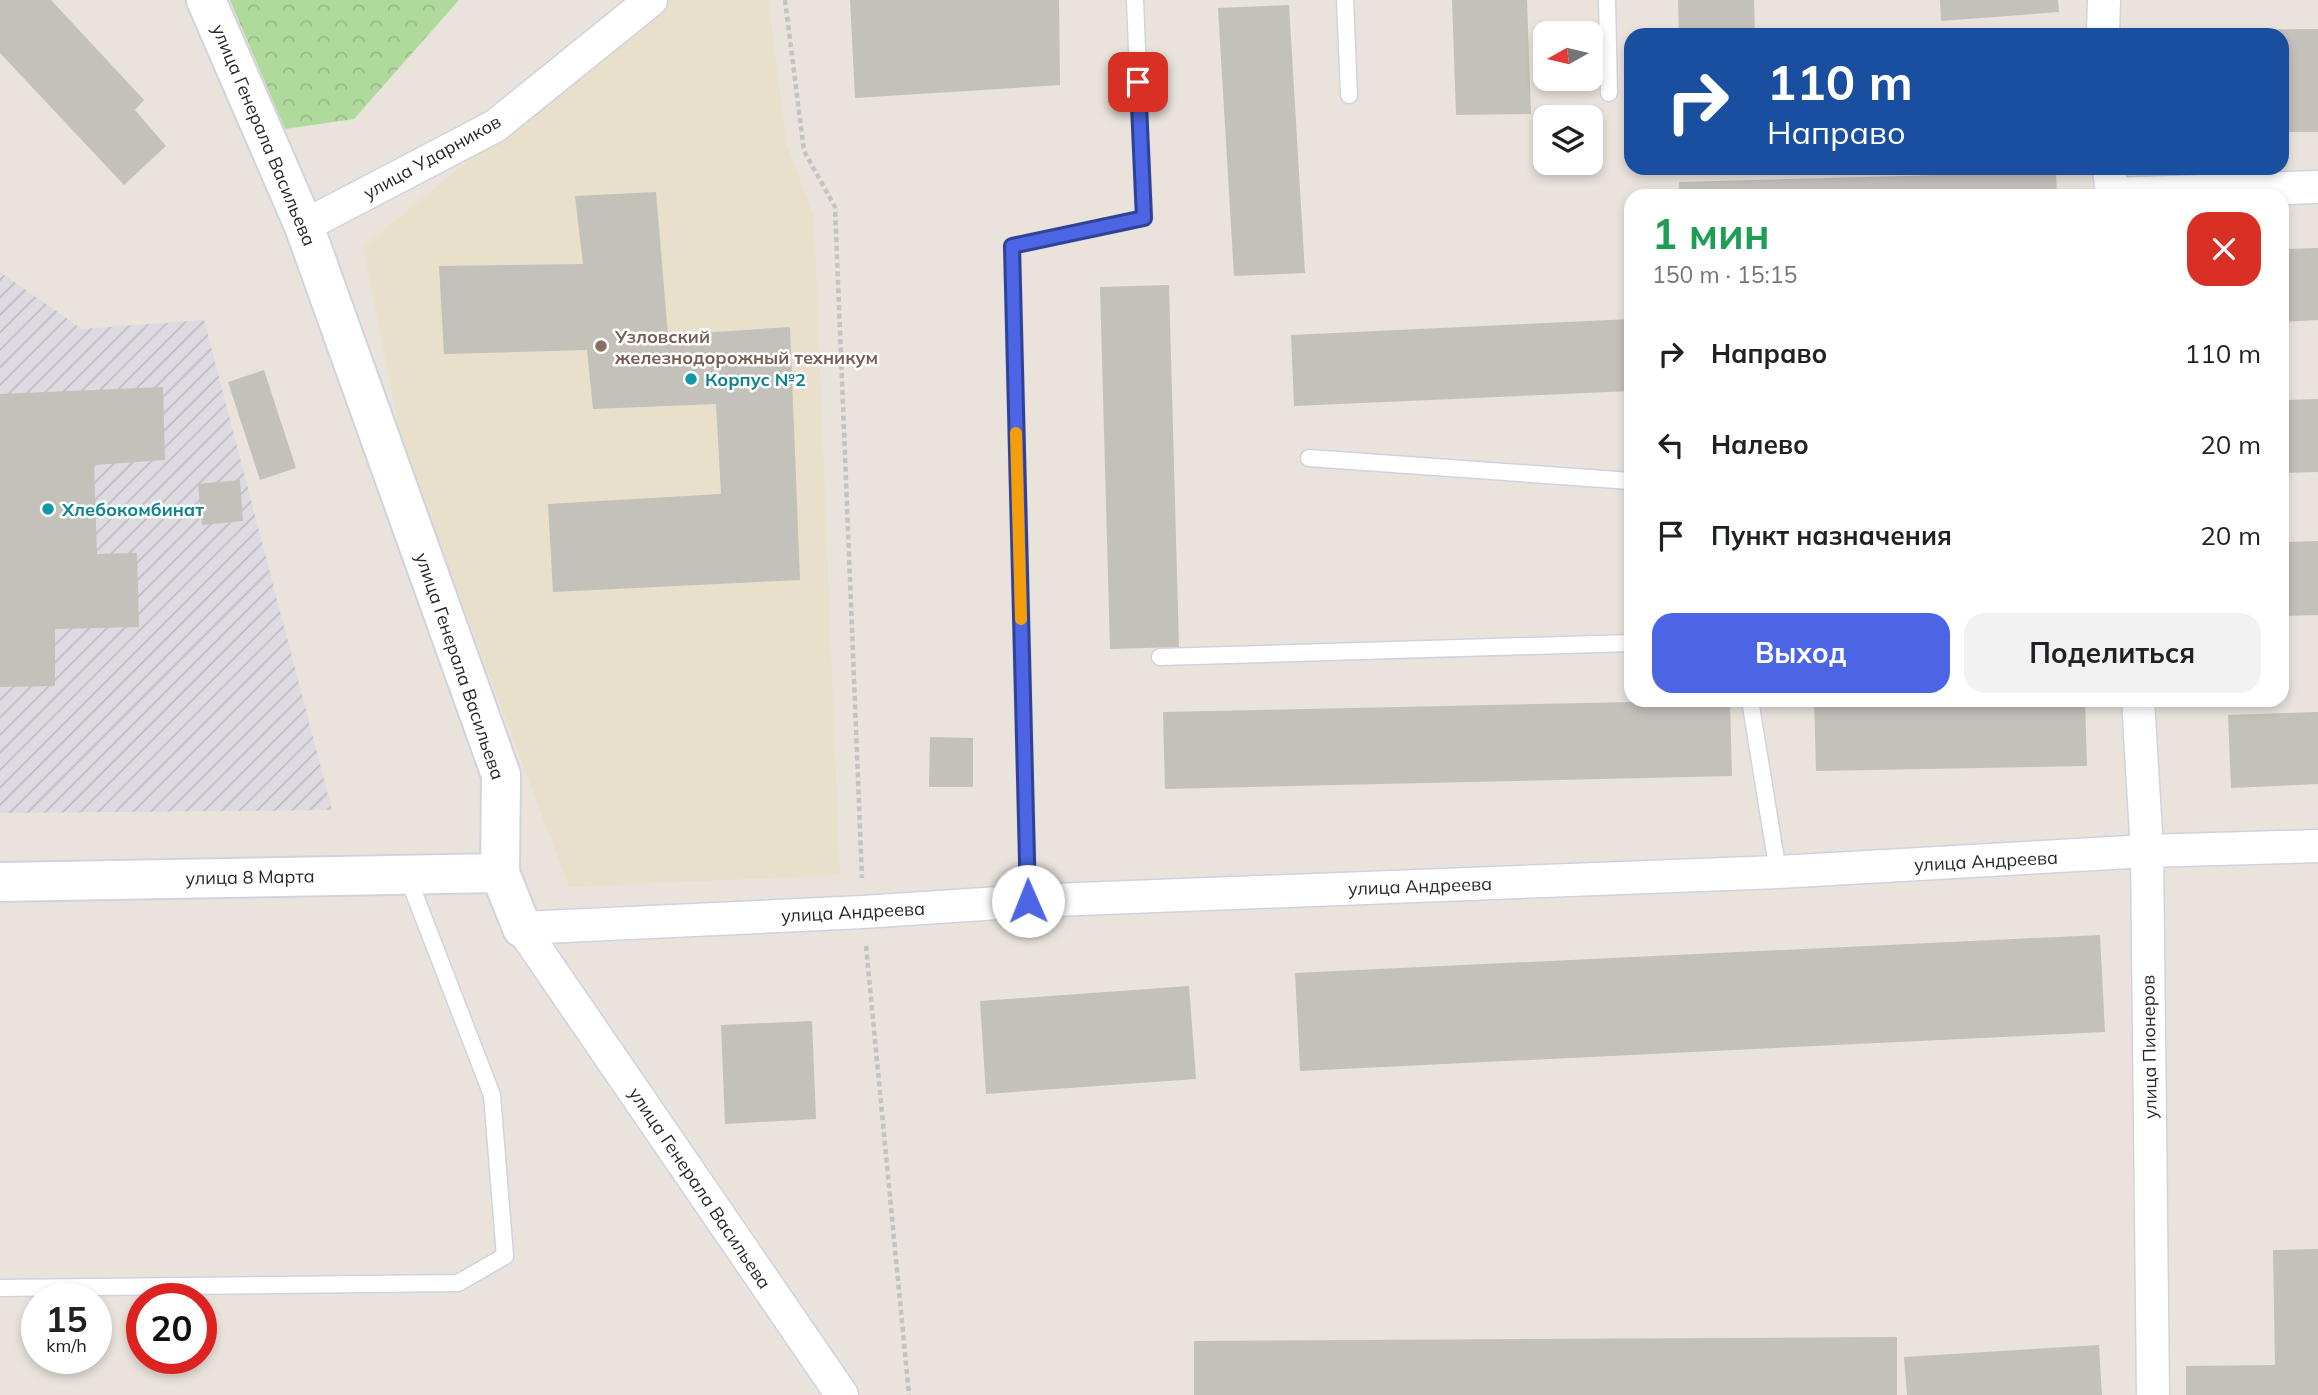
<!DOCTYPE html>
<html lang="ru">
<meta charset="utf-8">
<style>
body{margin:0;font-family:Mulish,sans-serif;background:#f2f2f2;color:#202124;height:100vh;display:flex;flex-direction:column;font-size:26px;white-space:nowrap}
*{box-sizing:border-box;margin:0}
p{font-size:23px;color:#757577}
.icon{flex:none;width:38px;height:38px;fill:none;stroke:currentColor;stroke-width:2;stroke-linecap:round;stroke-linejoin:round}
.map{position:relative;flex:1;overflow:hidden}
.details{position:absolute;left:1624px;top:189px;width:665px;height:518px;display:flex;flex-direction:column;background:#fff;border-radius:21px;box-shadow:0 4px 10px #0003}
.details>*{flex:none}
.guide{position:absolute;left:1624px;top:28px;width:665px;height:147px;border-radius:21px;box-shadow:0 4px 10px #0003;background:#1a4fa0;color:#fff;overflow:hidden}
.needle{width:46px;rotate:262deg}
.fabs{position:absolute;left:1533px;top:21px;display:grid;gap:14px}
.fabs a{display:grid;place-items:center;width:70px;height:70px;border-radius:14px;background:#fff;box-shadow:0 4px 10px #0003;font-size:35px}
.speed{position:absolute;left:21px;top:1283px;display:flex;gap:14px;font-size:35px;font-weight:700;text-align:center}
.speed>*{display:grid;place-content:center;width:91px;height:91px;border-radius:50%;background:#fff;box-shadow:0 4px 10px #0003;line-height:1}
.speed small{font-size:18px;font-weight:400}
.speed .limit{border:10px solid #d22;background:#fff;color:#111}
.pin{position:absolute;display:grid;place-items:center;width:60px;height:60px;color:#fff;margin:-30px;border-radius:14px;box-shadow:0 4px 10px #0006}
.me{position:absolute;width:77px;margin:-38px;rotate:359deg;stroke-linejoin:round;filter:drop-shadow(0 0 5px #0008)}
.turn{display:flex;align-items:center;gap:24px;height:147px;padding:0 28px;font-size:32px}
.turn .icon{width:91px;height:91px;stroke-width:2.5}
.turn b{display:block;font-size:49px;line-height:60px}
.round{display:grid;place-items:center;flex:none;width:74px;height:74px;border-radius:21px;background:#f2f2f2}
.summary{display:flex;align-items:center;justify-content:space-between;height:119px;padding:0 28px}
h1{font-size:42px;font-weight:700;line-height:52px;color:#1e9e55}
.action{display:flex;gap:14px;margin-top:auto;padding:14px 28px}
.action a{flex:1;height:80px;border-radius:21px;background:#4b65e5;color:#fff;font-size:28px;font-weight:700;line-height:80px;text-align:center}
.action a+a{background:#f2f2f2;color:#202124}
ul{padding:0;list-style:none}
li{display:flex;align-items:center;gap:21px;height:91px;padding:0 28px}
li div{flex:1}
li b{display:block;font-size:26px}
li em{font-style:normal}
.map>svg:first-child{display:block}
.industrial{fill:url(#industrial-furrows)}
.education{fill:#e9e0cb}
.forest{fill:url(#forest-crowns)}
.building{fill:#c4c0ba}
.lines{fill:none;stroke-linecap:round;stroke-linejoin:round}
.service-casing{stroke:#d0d3df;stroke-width:19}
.minor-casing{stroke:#d0d3df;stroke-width:35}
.secondary-casing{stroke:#d0d3df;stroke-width:42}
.path{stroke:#c3c3c3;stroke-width:4.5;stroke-dasharray:5 3.5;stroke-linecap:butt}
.service{stroke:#fff;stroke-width:16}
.minor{stroke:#fff;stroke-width:32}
.secondary{stroke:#fff;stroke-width:38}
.route-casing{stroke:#314295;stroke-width:18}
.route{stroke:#4b65e5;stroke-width:12}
.slow{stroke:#f59e0b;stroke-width:12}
.education-dot{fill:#8d6e63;stroke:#fff;stroke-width:2.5}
.culture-dot{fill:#0f9aa8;stroke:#fff;stroke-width:2.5}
.labels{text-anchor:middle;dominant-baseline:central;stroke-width:5;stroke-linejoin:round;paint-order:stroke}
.street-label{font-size:18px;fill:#282828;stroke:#fff}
.education-label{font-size:18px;font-weight:bold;fill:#785e54;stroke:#fff;text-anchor:start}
.culture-label{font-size:18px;font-weight:bold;fill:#0d838f;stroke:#fff;text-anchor:start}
</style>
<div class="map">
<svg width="2318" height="1395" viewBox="0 0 2318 1395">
<defs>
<pattern id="industrial-furrows" width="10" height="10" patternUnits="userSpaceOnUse" patternTransform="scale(1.75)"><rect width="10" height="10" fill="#dddbe1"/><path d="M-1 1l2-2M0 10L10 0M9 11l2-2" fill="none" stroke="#bebcc1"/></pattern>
<pattern id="forest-crowns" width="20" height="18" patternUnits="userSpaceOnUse" patternTransform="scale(1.75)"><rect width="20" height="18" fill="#b0da9c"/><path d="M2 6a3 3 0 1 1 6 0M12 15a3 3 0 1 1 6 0" fill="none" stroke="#97bb86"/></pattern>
</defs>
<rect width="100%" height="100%" fill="#e9e3db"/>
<path class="industrial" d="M0 272 82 329 204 320 332 810 0 813Z"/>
<path class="education" d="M664 0H768L787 144 814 218 840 875 569 887 402 445 363 247Z"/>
<path class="forest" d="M230 0H459L354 119 285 129Z"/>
<path class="building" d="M0 0H51L144 100 135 110 166 146 124 185 0 53Z
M850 0H1059L1060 85 855 98Z
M1452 0H1527L1531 114 1456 115Z
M1678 0H1754L1755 35H1679Z
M1940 0H2058L2059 12 1941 21Z
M1289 5 1305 273 1234 276 1218 8Z
M2318 29V132H2282V35H2187V30Z
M2056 172 2057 196H1679V182Z
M656 192 668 335 790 327 800 580 553 592 548 504 721 494 716 404 593 409 587 350 444 354 439 266 583 264 575 196Z
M2318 248V320L2282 322V249Z
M1169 285 1179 647 1110 649 1100 287Z
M1631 319V391L1294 406 1291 335Z
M264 370 296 468 260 480 228 382Z
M163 387 165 460 94 465 97 554 137 553 139 627 55 629V686L0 687V394Z
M2318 399V472L2282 473V400Z
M240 480 243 521 202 525 198 484Z
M2318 541V615L2282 616V542Z
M1730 700 1732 776 1165 789 1163 712Z
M1814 700H2085L2087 766 1816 771Z
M2318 712V784L2231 788 2228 715Z
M930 737 973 738V787H929Z
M2100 935 2105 1032 1300 1071 1295 973Z
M1189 986 1196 1079 986 1094 980 1001Z
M812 1021 816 1119 725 1124 721 1025Z
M2318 1249V1395H2186V1366L2275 1365 2273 1250Z
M1897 1337V1395H1194V1341Z
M2099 1345 2102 1395H1907L1904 1357Z"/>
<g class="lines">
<defs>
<path id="service" d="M1345 0 1349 95
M1607 0 1609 93
M1309 458 1631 481
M1160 657 1631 643
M1750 700 1778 872
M1028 901 1012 246 1144 218 1135 0
M0 1288 458 1283 505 1256 492 1095 407 875"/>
<path id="minor" d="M2103 35 2104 0
M2109 168 2112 196
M2112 194 2318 187
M304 226 495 126 651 0
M2138 700 2147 851 2153 1395
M522 928 863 912 1028 901 1778 872 2147 851 2318 846
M522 928 842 1395"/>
<path id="secondary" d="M206 0 304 226 501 775 500 873 522 928
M0 882 500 873"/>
</defs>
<use href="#service" class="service-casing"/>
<use href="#minor" class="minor-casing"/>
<use href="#secondary" class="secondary-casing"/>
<path class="path" d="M785 0 804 151 835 207 862 878
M866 946 909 1395"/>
<use href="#service" class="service"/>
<use href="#minor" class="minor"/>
<use href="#secondary" class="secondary"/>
</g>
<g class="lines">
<defs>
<path id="route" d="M1028 901 1012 246 1144 218 1138 82"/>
</defs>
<use href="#route" class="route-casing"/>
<use href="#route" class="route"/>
<path class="slow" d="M1016 433 1021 619"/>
</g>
<circle class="education-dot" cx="601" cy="346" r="7"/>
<g class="culture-dot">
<circle cx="691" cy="379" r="7"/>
<circle cx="48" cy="509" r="7"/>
</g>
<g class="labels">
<g class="street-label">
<text transform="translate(264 135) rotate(67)">улица Генерала Васильева</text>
<text transform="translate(432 157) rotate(-29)">улица Ударников</text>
<text transform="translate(460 666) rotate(71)">улица Генерала Васильева</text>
<text transform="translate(1986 861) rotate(-3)">улица Андреева</text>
<text transform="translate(250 877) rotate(-1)">улица 8 Марта</text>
<text transform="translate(1420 886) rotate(-2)">улица Андреева</text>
<text transform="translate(853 912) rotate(-3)">улица Андреева</text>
<text transform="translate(2149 1047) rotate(-91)">улица Пионеров</text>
<text transform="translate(700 1188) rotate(56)">улица Генерала Васильева</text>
</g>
<g class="education-label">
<text x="615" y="336">Узловский<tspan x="615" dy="21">железнодорожный техникум</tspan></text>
</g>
<g class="culture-label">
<text x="705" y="379">Корпус №2</text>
<text x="62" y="509">Хлебокомбинат</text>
</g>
</g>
</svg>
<div class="fabs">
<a><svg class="needle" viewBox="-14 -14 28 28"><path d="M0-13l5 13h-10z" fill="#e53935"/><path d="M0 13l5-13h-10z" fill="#757577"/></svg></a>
<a><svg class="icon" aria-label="layers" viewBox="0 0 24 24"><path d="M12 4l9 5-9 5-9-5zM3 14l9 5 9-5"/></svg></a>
</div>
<div class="speed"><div>15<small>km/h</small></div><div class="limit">20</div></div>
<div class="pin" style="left:1138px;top:82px;background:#d93025"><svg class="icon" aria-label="arrive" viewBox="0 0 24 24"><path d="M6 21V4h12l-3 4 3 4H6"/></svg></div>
<svg class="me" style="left:1028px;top:901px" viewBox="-20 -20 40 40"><circle r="19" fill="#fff"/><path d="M0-13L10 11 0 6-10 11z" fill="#4b65e5"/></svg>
<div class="guide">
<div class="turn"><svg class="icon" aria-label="right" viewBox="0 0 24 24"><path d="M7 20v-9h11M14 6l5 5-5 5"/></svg><div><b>110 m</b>Направо</div></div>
</div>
<section class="details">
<div class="summary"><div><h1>1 мин</h1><p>150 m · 15:15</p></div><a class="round" style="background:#d93025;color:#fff"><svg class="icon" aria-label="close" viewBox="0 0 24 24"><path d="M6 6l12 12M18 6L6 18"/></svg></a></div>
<ul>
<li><svg class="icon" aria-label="right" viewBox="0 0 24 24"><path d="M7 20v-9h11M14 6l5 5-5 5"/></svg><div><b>Направо</b></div><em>110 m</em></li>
<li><svg class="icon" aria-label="left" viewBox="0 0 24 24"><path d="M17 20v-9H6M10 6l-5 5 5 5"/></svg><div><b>Налево</b></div><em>20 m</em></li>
<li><svg class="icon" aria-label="arrive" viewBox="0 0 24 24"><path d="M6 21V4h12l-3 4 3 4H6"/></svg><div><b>Пункт назначения</b></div><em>20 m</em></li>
</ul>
<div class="action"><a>Выход</a><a>Поделиться</a></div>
</section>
</div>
